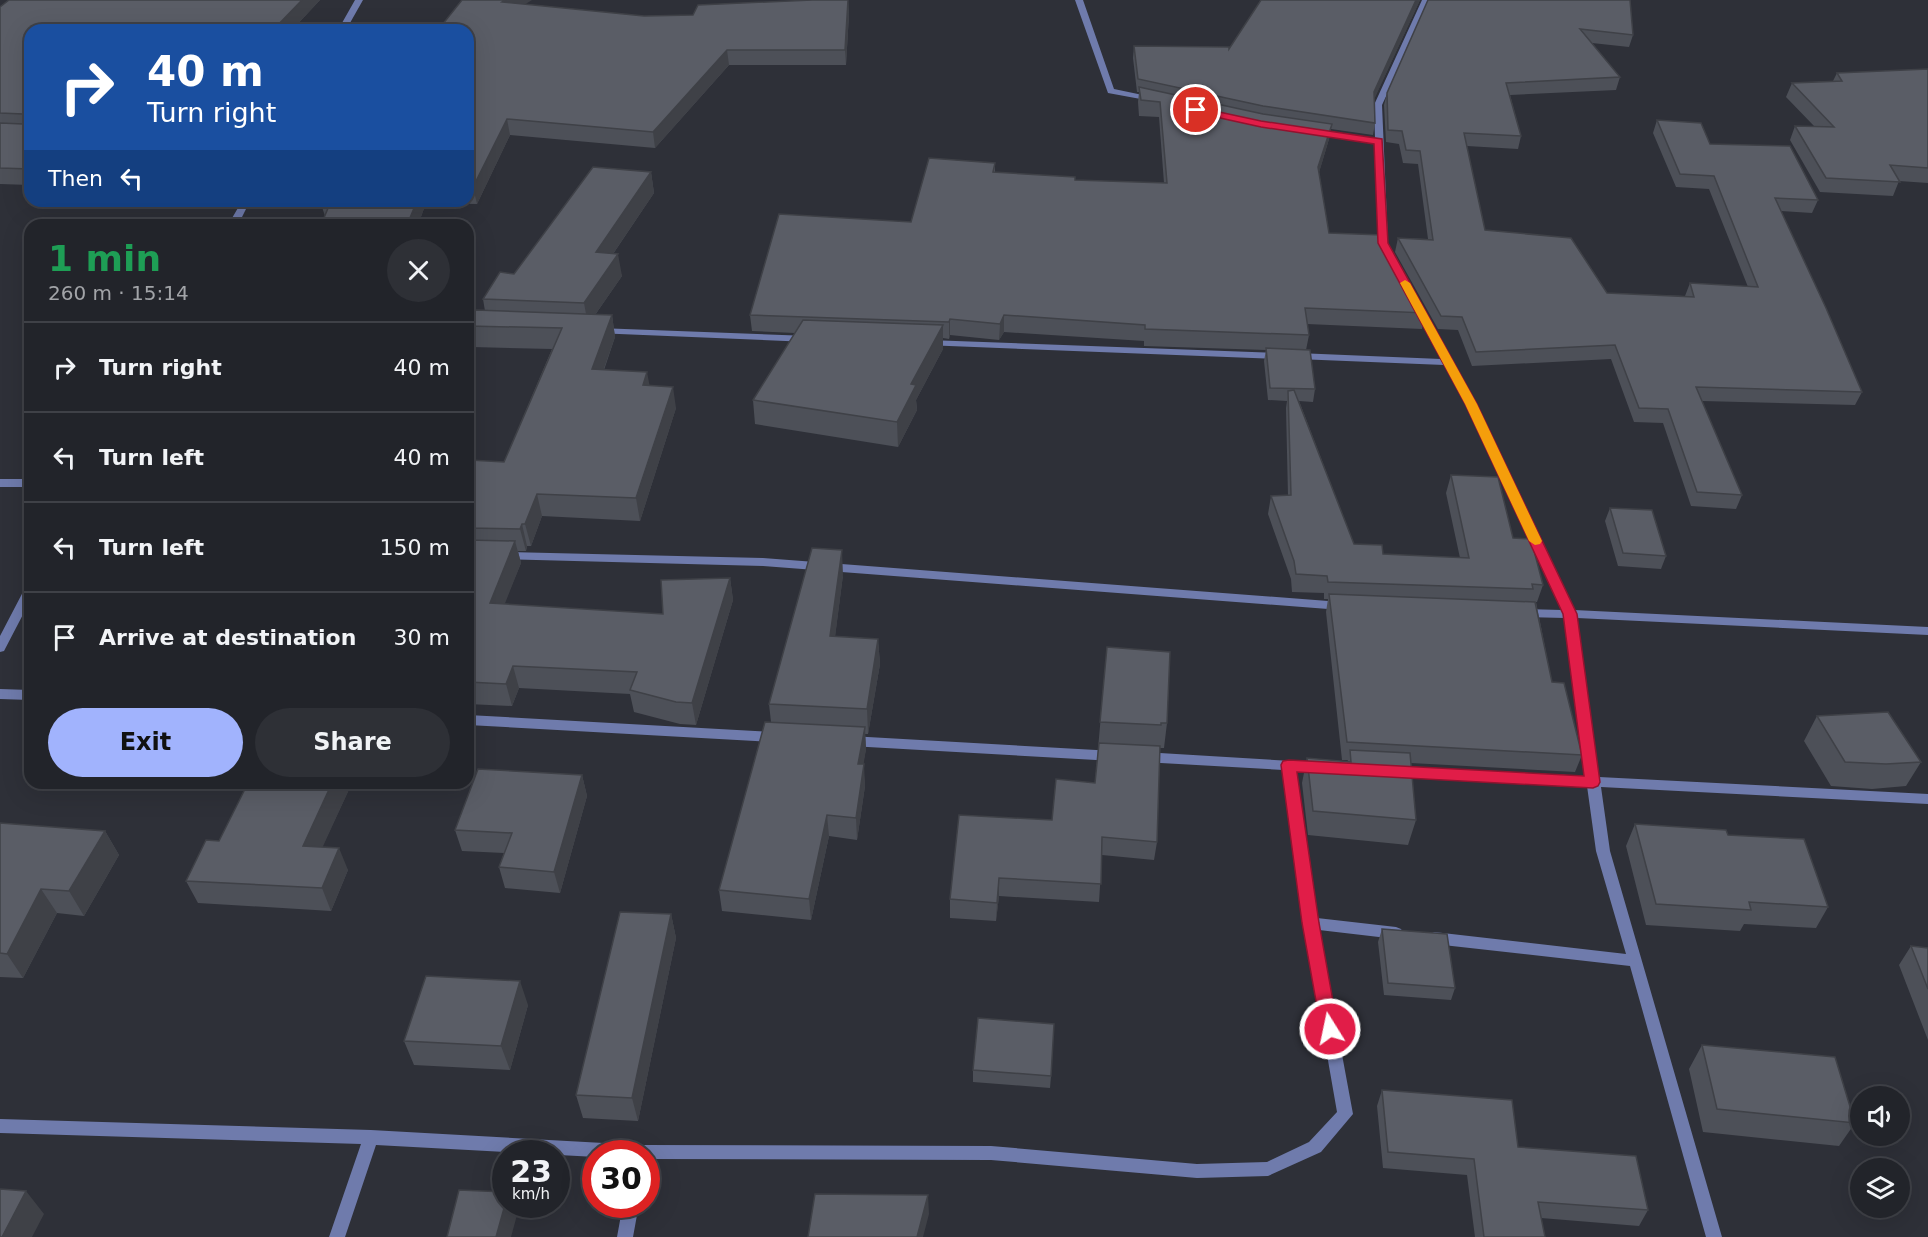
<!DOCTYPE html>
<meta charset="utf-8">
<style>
body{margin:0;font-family:"DejaVu Sans",sans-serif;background:#2e3036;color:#f1f3f6;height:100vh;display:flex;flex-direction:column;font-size:22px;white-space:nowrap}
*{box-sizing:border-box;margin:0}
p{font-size:20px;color:#a2a4a8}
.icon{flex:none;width:33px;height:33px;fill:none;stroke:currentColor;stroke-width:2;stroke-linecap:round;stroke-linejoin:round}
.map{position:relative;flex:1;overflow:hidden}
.sheet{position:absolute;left:24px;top:219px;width:450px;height:570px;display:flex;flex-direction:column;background:#22242a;border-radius:18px;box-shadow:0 6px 24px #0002,0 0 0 2px #3f4147}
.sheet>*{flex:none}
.guide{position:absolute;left:24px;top:24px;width:450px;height:183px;border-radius:18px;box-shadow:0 6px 24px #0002,0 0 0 2px #3f4147;background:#1a4fa0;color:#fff;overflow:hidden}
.controls{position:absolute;left:1850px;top:1086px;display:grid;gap:12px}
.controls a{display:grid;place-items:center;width:60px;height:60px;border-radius:50%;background:#22242a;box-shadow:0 6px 24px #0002,0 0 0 2px #3f4147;font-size:30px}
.speed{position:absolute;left:492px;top:1140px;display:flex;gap:12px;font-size:30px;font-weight:700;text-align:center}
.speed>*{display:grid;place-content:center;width:78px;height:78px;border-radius:50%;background:#22242a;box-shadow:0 6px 24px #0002,0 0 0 2px #3f4147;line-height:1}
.speed small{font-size:15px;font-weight:400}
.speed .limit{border:9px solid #d22;background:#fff;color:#111}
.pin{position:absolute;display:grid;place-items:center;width:51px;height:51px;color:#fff;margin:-26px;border:3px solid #fff;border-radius:50%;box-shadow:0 2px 6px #0007}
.me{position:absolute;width:66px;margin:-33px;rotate:350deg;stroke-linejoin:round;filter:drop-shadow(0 0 4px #0008)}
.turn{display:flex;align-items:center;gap:21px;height:126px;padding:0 24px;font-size:27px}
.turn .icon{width:78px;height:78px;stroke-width:2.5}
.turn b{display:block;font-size:42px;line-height:51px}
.then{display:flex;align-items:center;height:57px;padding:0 24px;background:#0003;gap:12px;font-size:22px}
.round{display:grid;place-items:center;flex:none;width:63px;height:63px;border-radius:32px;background:#2e3036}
.overview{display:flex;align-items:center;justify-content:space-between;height:102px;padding:0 24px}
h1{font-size:36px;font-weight:700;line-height:45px;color:#1e9e55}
.primary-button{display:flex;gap:12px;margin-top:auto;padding:12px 24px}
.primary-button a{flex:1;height:69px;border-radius:36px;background:#a1b3fd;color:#111;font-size:24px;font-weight:700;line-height:69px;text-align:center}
.primary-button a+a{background:#2e3036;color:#f1f3f6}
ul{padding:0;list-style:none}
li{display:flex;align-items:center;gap:18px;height:90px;padding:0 24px;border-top:2px solid #3f4147}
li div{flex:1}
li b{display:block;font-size:22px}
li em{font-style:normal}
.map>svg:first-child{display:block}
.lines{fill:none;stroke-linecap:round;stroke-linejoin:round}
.street{fill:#6f7bac;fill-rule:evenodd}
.wall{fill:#4d5058}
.shaded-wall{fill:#3f4147}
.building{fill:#5a5d66;stroke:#3f4147;stroke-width:1.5}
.route{fill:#e11d48;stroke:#92132f;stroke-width:1.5}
.slow{fill:#f59e0b}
</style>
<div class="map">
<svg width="1928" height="1237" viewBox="0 0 1928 1237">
<rect width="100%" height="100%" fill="#2e3038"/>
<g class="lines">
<path class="street" d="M355 0H363L346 30H338Z
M1075 0H1083L1114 89 1157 98V102L1108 93Z
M1422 0H1430L1382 105 1388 243 1391 249 1386 252 1383 251 1378 243 1375 143 1315 135 1311 132 1315 129 1375 138 1374 105Z
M242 201H250L238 225H228Z
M1417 303 1422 306 1476 404 1574 610 1928 627V635L1577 618 1599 777 1928 794V804L1601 787 1610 851 1722 1237H1706L1630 966 1434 944 1429 942 1427 938 1429 934 1434 932 1626 954 1596 851 1587 786 1395 776 1390 775 1388 771 1390 767 1395 766 1586 776 1565 618 1523 617 1517 613 1523 609 1562 610 1466 404 1444 365 1297 359 1292 356 1297 353 1441 359 1412 306Z
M598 328 809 336 814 339 809 342 595 333V329Z
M928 340 1279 353 1284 356 1279 359 924 345 923 343Z
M0 479H30V487H0Z
M505 552 763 558 1341 602 1347 606 1341 610 763 566 501 559 499 556Z
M30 586V601L4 651 0 652V636L24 590Z
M0 689 30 690V700L0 699Z
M468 715 775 732 780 734 781 737 780 740 775 742 468 725Z
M850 736 1114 751 1119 753 1121 756 1119 759 1114 761 850 746 845 744 844 741 845 738Z
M1143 752 1325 763 1327 767 1325 771H1296L1317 918 1396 927 1401 929 1403 933 1401 937 1396 939 1319 930 1353 1114 1321 1152 1268 1176 1197 1178 991 1160 646 1159V1154H596V1157L376 1145 345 1237H329L361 1144 0 1133V1119L371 1130 640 1145 991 1146 1197 1164 1267 1162 1309 1142 1337 1112 1304 923 1283 770 1143 762 1138 760 1136 757 1138 754Z
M623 1204H639L633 1237H617Z"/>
</g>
<path class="wall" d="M9 0H320L292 30H30V185L0 184V7Z
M848 0 849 14 846 65H729L655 148 510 135 477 204 426 203 418 225H321L325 216 320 201H468V30L525 4 644 16 693 15Z
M1261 0H1420L1374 99 1375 123 1373 135 1331 129 1329 139 1319 172 1329 233 1426 313 1422 329 1307 324 1309 335 1306 350 1315 389 1313 402 1299 401 1354 544 1383 554 1460 558 1446 493 1451 475 1513 538 1543 585 1537 602H1536L1552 682 1582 755 1575 772 1411 763 1416 820 1408 845 1308 835 1302 783 1307 758 1347 762 1348 760H1342L1326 612 1328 599H1324V593L1292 592 1291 579 1268 514 1271 496H1288L1286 408 1287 401 1268 400 1264 361 1266 350 1144 346V341L1004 332 999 340 950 335 949 339 943 338V349L916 400 917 410 898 447 755 424 753 400 795 333 752 331 750 315 911 222 995 163V172L1075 180 1164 183 1159 117 1139 116 1138 102 1139 92H1137L1133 58 1134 46 1229 49Z
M1428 0 1633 35 1629 47 1592 43 1620 77 1616 90 1510 95 1521 136 1518 149 1467 146 1485 230 1607 293 1685 296 1690 283 1748 287 1709 189 1676 187 1653 133 1657 120 1710 144 1818 200 1812 213 1781 211 1862 392 1855 405 1702 401 1742 495 1736 509 1691 506 1663 423 1634 422 1611 359 1472 366 1458 330 1438 329 1395 252 1398 238 1428 239 1418 164 1403 163 1399 144 1386 142 1384 105 1387 93Z
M1928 69V183L1899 181 1893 196 1820 192 1790 140 1795 126H1814L1786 97 1792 83 1833 81 1837 73Z
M651 172 654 193 613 254 622 276 595 315H612L615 337 604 370 650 386 676 408 640 521 542 516 531 546H527L526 551H518L521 563 504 604 663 614 730 578 733 600 696 725 680 724 634 712 630 694 519 688 512 706 468 704V465L504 462 552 349 472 347 468 332V324L485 311 483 299 514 274Z
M1610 508 1666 556 1661 569 1618 566 1605 521Z
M843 575 835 636 878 639 880 664 868 734H865L866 749 863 764 865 786 857 840 829 836 811 920 722 911 719 890 771 722 769 704Z
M1107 647 1167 723 1164 748H1160L1157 842 1154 860 1102 855 1099 902 999 896 996 921 950 918V899L1052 820 1095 783Z
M1817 716 1921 762 1906 786 1872 789 1831 786 1804 741Z
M582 775 587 796 560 893 505 888 499 867 504 853 462 851 455 830Z
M352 783 322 847 348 870 331 911 198 903 186 881Z
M0 823 105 831 119 855 84 916 57 913 23 978 0 977Z
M1635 824 1728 835 1828 907 1816 928 1744 924 1740 931 1646 925 1626 846Z
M671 914 676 938 638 1121 583 1118 576 1095Z
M1382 929 1455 988 1451 1000 1384 995 1378 942Z
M1911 946 1928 948V1040L1899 965Z
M528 1005 510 1070 414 1065 404 1041Z
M1702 1045 1855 1123 1839 1146 1703 1132 1689 1069Z
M973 1070 1051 1076 1050 1088 973 1082Z
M1382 1090 1518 1147 1648 1210 1639 1226 1541 1218 1545 1237H1475L1467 1175 1383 1168 1377 1106Z"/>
<path class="shaded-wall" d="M302 0H320L292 30H273Z
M505 0H532L505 17 502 2Z
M848 0 849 14 846 65 845 50Z
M1416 0H1420L1372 104 1374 92Z
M727 50 729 65 655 148 653 132Z
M507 119 510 135 477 204 473 187Z
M1332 124 1329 139 1316 183 1318 167Z
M651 172 654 193 600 273 596 252Z
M417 201H426V203L418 225H407Z
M618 254 622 276 588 325 584 303Z
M612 315 615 337 596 391 592 369Z
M1004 315V332L999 340 1000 324Z
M950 319V335L949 339V322Z
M943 325V349L916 400 917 410 898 447 897 422 911 384Z
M647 372 651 393 643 385Z
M673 387 676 408 640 521 636 498Z
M537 494 542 516 531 546 525 524Z
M522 524 527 546 526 551 520 529Z
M515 541 521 563 496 626 490 603Z
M842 550 843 575 832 661 830 636Z
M730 578 733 600 696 725 692 703Z
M878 639 880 664 868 734 867 709Z
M513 666 519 688 512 706 506 684Z
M865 727 866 749 860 786 858 764Z
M864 764 865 786 857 840 856 818Z
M582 775 587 796 560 893 554 872Z
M332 783H352L313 868 303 846Z
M827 815 829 836 811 920 809 899Z
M105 831 119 855 84 916 69 891Z
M339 848 348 870 331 911 322 888Z
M999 878V896L996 921 997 903Z
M41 889 57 913 23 978 7 954Z
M671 914 676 938 638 1121 632 1098Z
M520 981 528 1005 510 1070 501 1046Z
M26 1191 44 1214 32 1237H2Z
M928 1195 929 1214 923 1237H917Z
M506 1201V1204H512L517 1215 511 1237H496Z"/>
<path class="building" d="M9 0H302L273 30H30V169L0 168V123L23 124 26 116 23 114 0 113V7Z
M462 0H505L502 2 644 16 693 15 698 5 812 0H848L845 50H727L653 132 507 119 473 187H468V30H438Z
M1261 0H1416L1374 92 1375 123 1263 106 1138 79 1134 46 1229 47V49Z
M1428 0H1630L1633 35 1580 29 1620 77 1506 83 1521 136 1464 133 1485 230 1571 238 1607 293 1694 297 1690 283 1758 287 1714 176 1680 174 1657 120 1701 123 1710 144 1790 146 1818 200 1775 198 1826 308 1862 392 1696 387 1742 495 1697 492 1668 409 1639 408 1615 345 1476 352 1462 317 1441 316 1398 238 1433 240 1420 151 1406 150 1402 131 1388 130 1387 93Z
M1928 69V168L1890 165 1900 182 1826 178 1795 126 1834 127 1792 83 1842 81 1837 73Z
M1139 87 1263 114 1332 124 1318 167 1329 233 1383 235 1426 313 1305 308 1309 335 1145 329V325L1004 315 1000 324 950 319 949 322 750 315 779 214 911 222 929 158 995 163 993 172 1075 177V180L1167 183 1160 102 1141 100Z
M593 167 651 172 596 252 618 254 584 303 483 299 500 272 514 274Z
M331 201H417L407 225H321Z
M476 310 612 315 592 369 647 372 643 385 673 387 636 498 537 494 525 524H522L520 529 468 528V465L470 460 504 462 562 328 468 326V324Z
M803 320 943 325 911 384 916 385 897 422 753 400Z
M1266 348 1310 350 1315 389 1270 388Z
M1294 390 1354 544 1382 545 1383 554 1469 558 1451 475 1498 477 1513 538 1531 539 1543 585 1532 584 1533 589 1328 582 1327 576 1296 574 1294 561 1271 496 1291 495 1288 391Z
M1610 508 1652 510 1666 556 1623 553Z
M468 540 515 541 490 603 663 614 661 580 730 578 692 703 676 702 630 690 637 672 513 666 506 684 468 682V628L472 618H468Z
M812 548 842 550 830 636 878 639 867 709 769 704Z
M1329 594 1535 602 1552 682 1564 683 1582 755 1347 742Z
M1107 647 1170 652 1167 723H1161V725L1100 722Z
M1888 712 1921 762 1886 764 1845 762 1817 716Z
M765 722 865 727 858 764H864L856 818 827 815 809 899 719 890Z
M1099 743 1160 746 1157 842 1102 837 1101 884 999 878 997 903 950 899 959 815 1052 820 1056 779 1095 783Z
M1350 750 1410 753 1416 820 1313 811 1307 758 1351 762Z
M478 769 582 775 554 872 499 867 512 833 455 830Z
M248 783H332L303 846 339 848 322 888 186 881 206 840 219 841Z
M0 823 105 831 69 891 41 889 7 954 0 953Z
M1635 824 1726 830 1728 835 1804 839 1828 907 1749 902 1751 910 1656 904Z
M620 912 671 914 632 1098 576 1095Z
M1382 929 1447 934 1455 988 1388 983Z
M1911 946 1928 948V989Z
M426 976 520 981 501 1046 404 1041Z
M978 1018 1054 1024 1051 1076 973 1070Z
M1702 1045 1835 1057 1855 1123 1717 1109Z
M1382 1090 1512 1100 1518 1147 1636 1156 1648 1210 1538 1202 1545 1237H1484L1474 1159 1388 1152Z
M0 1189 26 1191 2 1237H0Z
M459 1190 506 1192V1201L496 1237H447Z
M815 1194 928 1195 917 1237H808Z"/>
<path class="route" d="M1196 107 1261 121 1382 139 1388 243 1477 404 1577 614 1600 782 1598 786 1593 788 1297 772 1319 923 1338 1029 1336 1034 1330 1036 1324 1034 1321 1029 1302 923 1281 765 1283 761 1289 760 1584 776 1563 614 1465 404 1378 243 1374 144 1261 127 1193 112 1192 110Z"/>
<path class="slow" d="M1405 280 1410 283 1477 404 1542 541 1540 544 1535 545 1529 541 1465 404 1400 283Z"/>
</svg>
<div class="controls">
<a><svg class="icon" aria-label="sound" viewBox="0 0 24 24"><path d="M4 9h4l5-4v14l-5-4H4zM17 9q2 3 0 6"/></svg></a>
<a><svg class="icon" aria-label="layers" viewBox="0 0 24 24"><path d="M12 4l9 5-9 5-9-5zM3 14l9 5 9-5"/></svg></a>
</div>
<div class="speed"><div>23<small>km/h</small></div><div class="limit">30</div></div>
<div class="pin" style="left:1196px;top:110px;background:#d93025"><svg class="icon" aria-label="arrive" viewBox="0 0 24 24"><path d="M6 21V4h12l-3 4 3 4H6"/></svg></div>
<svg class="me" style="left:1330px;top:1029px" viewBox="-20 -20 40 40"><circle r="17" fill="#e11d48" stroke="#fff" stroke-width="3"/><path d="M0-11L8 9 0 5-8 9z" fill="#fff"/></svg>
<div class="guide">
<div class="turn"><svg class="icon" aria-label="right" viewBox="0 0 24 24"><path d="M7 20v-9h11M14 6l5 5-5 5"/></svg><div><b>40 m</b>Turn right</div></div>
<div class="then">Then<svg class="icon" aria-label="left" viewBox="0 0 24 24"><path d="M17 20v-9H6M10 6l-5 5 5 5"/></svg></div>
</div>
<section class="sheet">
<div class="overview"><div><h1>1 min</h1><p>260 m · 15:14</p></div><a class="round"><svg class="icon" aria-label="close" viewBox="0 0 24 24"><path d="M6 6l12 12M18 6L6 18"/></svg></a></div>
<ul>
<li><svg class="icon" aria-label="right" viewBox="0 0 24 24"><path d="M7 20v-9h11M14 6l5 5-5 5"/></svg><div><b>Turn right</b></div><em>40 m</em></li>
<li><svg class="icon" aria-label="left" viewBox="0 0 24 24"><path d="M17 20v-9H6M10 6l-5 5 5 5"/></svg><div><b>Turn left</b></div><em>40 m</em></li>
<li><svg class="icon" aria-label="left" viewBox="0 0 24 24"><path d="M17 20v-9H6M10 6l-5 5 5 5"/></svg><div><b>Turn left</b></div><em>150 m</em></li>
<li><svg class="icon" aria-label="arrive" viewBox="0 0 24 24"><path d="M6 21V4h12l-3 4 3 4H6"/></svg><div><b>Arrive at destination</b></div><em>30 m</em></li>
</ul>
<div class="primary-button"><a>Exit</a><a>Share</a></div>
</section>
</div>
